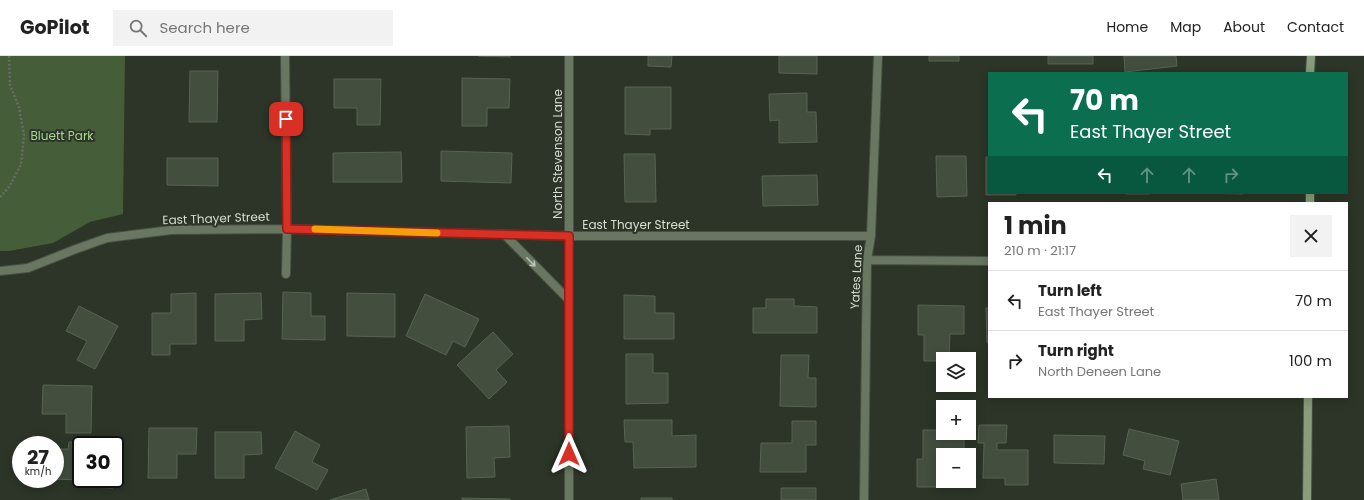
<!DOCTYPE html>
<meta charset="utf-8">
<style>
body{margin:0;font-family:Poppins,sans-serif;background:#f2f2f2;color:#222;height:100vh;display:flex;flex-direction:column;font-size:15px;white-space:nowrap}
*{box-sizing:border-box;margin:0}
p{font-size:13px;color:#767676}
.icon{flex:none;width:22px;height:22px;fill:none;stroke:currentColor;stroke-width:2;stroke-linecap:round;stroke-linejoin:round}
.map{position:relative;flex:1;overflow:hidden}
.panel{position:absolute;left:988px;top:146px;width:360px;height:196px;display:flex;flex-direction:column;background:#fff;border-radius:0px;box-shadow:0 2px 10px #0003}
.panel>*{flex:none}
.banner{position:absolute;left:988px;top:16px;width:360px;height:122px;border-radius:0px;box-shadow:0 2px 10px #0003;background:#0b6e4f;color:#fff;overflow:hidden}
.buttons{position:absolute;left:936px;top:296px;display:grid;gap:8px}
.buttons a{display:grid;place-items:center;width:40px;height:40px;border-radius:0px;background:#fff;box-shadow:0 2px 10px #0003;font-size:20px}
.speed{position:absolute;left:12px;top:380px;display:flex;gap:8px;font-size:20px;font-weight:700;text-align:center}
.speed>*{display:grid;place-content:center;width:52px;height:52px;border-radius:50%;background:#fff;box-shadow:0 2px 10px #0003;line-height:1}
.speed small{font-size:10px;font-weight:400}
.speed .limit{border:2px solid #111;border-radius:6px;background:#fff;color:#111}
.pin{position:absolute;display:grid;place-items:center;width:34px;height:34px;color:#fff;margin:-17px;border-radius:8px;box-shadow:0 2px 6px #0006}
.me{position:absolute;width:44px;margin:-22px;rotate:0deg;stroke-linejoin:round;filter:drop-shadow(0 0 3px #0008)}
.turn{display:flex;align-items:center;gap:14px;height:84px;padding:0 16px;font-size:18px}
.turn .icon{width:52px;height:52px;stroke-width:2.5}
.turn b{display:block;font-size:28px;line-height:34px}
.lanes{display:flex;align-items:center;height:38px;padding:0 16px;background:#0003;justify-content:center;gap:20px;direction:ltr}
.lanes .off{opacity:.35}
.round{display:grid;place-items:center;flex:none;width:42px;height:42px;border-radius:0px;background:#f2f2f2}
.overview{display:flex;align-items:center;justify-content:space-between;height:68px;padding:0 16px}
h1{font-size:24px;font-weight:700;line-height:30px}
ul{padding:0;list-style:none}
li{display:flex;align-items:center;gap:12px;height:60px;padding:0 16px;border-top:1px solid #e0e0e0}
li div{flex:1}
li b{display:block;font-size:15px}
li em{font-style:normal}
header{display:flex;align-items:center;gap:24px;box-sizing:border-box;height:56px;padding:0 20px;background:#fff;border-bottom:1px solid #e0e0e0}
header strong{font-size:19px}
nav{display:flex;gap:22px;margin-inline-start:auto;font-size:14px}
.search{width:280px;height:36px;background:#f2f2f2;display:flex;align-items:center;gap:10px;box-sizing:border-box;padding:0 14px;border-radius:0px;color:#767676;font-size:15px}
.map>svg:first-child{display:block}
.green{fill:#455d39}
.building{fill:#444e3f;stroke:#586353}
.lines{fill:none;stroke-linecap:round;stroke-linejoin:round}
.street-casing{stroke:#475043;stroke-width:10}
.secondary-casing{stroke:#475043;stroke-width:10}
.path{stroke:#676f63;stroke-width:2.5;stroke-dasharray:2 2;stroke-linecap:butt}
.street{stroke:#687662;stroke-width:8}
.secondary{stroke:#879d7c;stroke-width:8}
.oneway{stroke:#bbc3b8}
.route-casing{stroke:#8d1f18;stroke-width:10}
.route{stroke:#d93025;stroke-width:7}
.slow{stroke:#f59e0b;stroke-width:7}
.labels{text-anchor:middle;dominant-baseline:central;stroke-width:4;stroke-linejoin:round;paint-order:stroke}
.park-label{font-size:12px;fill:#a7d790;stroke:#2c3527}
.street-label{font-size:12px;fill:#d7ddd4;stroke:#2c3527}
</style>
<header>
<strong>GoPilot</strong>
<div class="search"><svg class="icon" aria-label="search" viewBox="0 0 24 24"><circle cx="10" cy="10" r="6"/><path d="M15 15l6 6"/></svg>Search here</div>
<nav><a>Home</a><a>Map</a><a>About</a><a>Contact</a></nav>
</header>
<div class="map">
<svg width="1364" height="444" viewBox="0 0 1364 444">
<rect width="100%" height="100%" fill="#2c3527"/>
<path class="green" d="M0 0H125L123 158 90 166 53 187 9 195H0Z"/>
<path class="building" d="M478 0H510V1Z
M648 0H672L671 11 648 10Z
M779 0H817V18L779 17Z
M929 0H959V5H929Z
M1048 0H1093V8H1048Z
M1124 0H1176L1177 10 1125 16Z
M190 15H218L217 66H189Z
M462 22 510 23 509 52H487V70H462Z
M334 23H381L380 69H357V52H334Z
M625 31H671V73H650V79L625 78Z
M807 37V56H816L817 86 779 87V64L770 65 769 38Z
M441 95 512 97 511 127 441 125Z
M401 96 402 126H333V97Z
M624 98H655L656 146H625Z
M936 100H966L967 140 937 141Z
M986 101H989V137H1016V139H986Z
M167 102H218V130L167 129Z
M817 119 818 149 763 150 762 120Z
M1126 137H1150V138H1126Z
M1200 137H1243V138Z
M283 236 311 237V260H325V284L282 283Z
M196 237V288H170V299H152V257H171V238Z
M261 237 262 263 244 264V285H215V238Z
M347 237 395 238V281L347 280Z
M425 238 479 263 465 291 453 285 446 299 406 280Z
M624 239 655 240V257H674V283H624Z
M766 243H794V250L817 251V277H753V252H766Z
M918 249 964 250V278H950L949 303H943V305H924V279H918Z
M79 250 118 270 95 313 77 304 87 285 66 275Z
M986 252H989V287H987Z
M493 276 513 298 496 314 507 326 489 343 457 309Z
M626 298H653V317H668V347L626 348Z
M781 299H809L808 322H816V351L780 350Z
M43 329 92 330 91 377H66V358H42Z
M624 364H672V380L696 379V411L634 412 633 386H625Z
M792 365H816V389H806V416H760L761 387H792Z
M979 369H1007L1006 387H997V394H1028V429H1005V422H983L984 387H978Z
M509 370 510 401 494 402 495 421 467 422 466 371Z
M149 372H197L196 398H177V422H148Z
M1129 373 1179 385 1170 419 1143 413 1145 405 1123 399Z
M923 374H943V377H964V399H943V425H964V431H917V403H923Z
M295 375 320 389 312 406 328 414 317 434 275 412Z
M215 376H261L262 398 244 399V422H215Z
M1054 379 1105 380 1104 408 1054 407Z
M69 386H92V389H81V423H113V432L87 431V424L44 423H55V393H68Z
M1216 423 1219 444H1183L1181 428Z
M781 432H816V444H781Z
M366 433 369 444H330Z
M462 442 510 443V444H462Z
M641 442H672V444H641Z"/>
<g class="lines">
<defs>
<path id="street" d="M285 0 287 173 286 218
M569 0V444
M504 178 569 244
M867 204 989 205
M0 215 28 212 76 193 107 182 171 174 287 173 569 180H871
M864 444 867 204 871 180 878 0"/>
<path id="secondary" d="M1310 17 1311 0
M1310 147V137
M1307 444 1308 341"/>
</defs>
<use href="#street" class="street-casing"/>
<use href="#secondary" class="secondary-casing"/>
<path class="path" d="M0 141 9 131 21 109 24 79 19 51 10 29 9 0"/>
<use href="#street" class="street"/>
<use href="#secondary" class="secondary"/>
</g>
<defs><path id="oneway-shaft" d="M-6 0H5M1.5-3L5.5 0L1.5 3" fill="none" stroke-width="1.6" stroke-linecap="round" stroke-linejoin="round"/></defs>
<use class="oneway" href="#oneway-shaft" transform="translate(531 206) rotate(45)"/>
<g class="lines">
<defs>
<path id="route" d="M286 63 287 173 569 180V398"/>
</defs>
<use href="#route" class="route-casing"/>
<use href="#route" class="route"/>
<path class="slow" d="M315 173 437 177"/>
</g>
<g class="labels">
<g class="park-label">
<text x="62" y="79">Bluett Park</text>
</g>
<g class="street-label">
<text transform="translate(557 98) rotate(-90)">North Stevenson Lane</text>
<text transform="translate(216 162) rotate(-2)">East Thayer Street</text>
<text x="636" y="168">East Thayer Street</text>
<text transform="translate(856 221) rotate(-87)">Yates Lane</text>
</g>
</g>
</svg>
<div class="buttons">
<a><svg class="icon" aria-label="layers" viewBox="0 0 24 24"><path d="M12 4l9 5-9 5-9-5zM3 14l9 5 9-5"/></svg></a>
<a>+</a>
<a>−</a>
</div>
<div class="speed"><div>27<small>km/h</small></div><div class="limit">30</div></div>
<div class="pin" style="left:286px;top:63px;background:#d93025"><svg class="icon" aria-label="arrive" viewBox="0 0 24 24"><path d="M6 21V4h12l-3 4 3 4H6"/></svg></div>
<svg class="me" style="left:569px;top:398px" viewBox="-20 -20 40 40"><path d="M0-17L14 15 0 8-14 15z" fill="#d93025" stroke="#fff" stroke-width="4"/></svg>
<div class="banner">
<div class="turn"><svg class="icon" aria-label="left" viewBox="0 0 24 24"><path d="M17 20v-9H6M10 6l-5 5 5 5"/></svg><div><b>70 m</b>East Thayer Street</div></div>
<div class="lanes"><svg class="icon" aria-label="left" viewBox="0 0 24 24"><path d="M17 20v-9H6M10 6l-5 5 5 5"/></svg><svg class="icon off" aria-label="ahead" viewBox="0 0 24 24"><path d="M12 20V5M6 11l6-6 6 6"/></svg><svg class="icon off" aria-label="ahead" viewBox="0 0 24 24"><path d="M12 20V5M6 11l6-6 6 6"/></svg><svg class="icon off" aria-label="right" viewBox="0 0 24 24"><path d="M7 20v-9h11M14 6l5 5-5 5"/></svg></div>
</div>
<section class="panel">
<div class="overview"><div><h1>1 min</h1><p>210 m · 21:17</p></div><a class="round"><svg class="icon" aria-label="close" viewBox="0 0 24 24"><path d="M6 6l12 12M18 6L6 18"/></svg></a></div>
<ul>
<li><svg class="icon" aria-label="left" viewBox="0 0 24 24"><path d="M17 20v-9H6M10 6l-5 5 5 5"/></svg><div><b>Turn left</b><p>East Thayer Street</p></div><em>70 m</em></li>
<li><svg class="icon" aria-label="right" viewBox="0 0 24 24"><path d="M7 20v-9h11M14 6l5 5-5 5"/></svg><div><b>Turn right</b><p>North Deneen Lane</p></div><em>100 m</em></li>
</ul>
</section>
</div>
